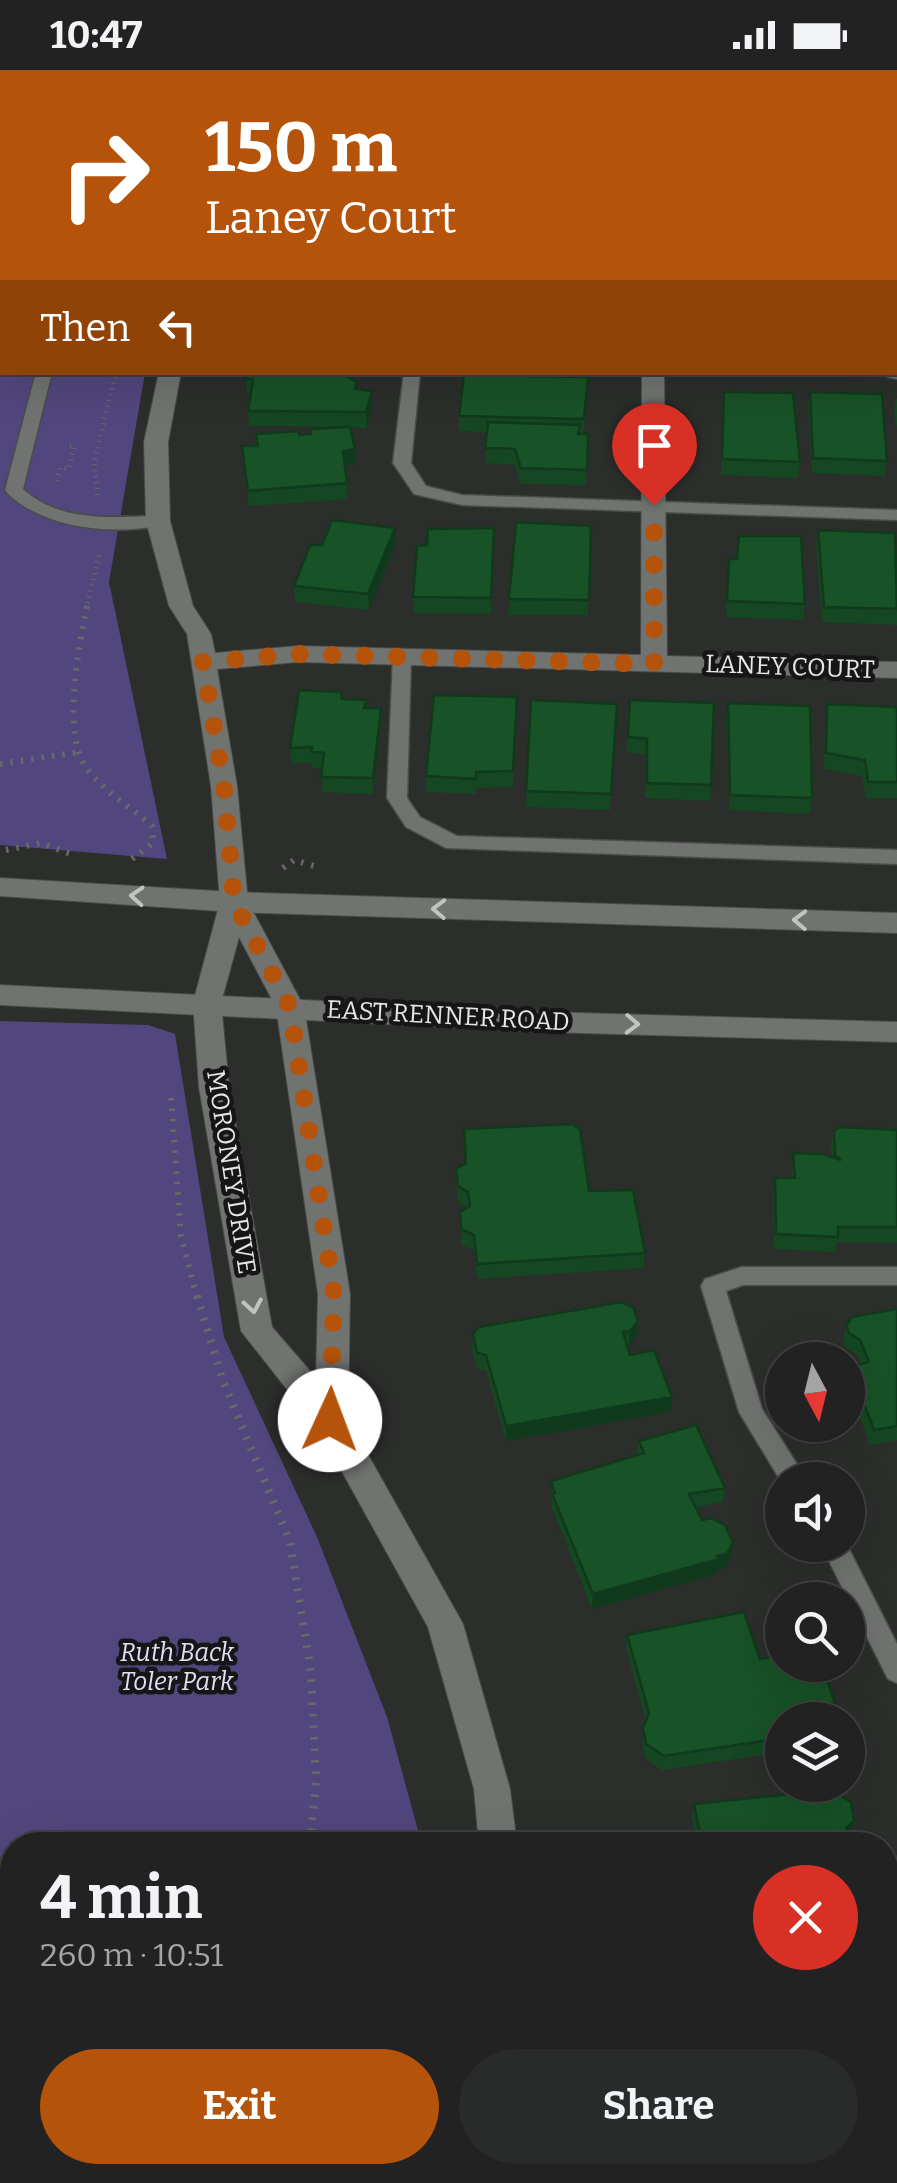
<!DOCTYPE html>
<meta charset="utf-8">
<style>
body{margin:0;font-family:Bitter,serif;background:#292a2a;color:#f1f3f6;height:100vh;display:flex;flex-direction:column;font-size:38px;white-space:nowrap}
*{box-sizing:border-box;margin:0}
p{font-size:32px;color:#a2a4a5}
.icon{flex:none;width:55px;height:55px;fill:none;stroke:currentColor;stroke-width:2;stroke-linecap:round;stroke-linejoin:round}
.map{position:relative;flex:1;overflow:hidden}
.drawer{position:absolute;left:0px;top:1762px;width:898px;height:352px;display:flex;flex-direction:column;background:#212221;border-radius:40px 40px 0 0;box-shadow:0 10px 40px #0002,0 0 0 2px #3e3f3f}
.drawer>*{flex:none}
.banner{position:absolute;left:0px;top:0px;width:898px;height:305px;box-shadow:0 10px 40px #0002,0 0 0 2px #3e3f3f;background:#b45309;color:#fff;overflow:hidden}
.needle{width:65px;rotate:173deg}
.buttons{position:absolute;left:765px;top:1272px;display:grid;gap:20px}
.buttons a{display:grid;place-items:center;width:100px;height:100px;border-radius:50%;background:#212221;box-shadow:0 10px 40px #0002,0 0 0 2px #3e3f3f;font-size:50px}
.pin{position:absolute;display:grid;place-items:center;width:85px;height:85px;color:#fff;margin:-102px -42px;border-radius:50% 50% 50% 0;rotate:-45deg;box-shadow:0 0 10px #0007}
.pin .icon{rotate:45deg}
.me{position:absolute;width:110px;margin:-55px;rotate:2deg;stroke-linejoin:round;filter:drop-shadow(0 0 8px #0008)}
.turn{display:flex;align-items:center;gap:35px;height:210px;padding:0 40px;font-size:45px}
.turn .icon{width:130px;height:130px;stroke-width:2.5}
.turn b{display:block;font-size:70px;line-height:85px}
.then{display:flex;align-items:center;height:95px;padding:0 40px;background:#0003;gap:20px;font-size:38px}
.round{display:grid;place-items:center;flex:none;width:105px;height:105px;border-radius:52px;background:#292a2a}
.headline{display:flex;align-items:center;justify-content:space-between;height:170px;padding:0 40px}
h1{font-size:60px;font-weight:700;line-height:75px}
.cta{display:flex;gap:20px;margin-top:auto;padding:20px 40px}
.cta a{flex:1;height:115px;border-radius:60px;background:#b45309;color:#fff;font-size:40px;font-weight:700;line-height:115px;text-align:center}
.cta a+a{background:#292a2a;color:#f1f3f6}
.status{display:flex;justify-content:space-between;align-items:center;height:70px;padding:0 50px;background:#212221;direction:ltr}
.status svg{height:28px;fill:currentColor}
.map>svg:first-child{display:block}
.green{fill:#52467e}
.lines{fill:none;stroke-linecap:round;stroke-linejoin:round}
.service-casing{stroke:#4a4c4a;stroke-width:3}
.minor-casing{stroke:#4a4c4a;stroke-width:2}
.secondary-casing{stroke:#4a4c4a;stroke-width:2}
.path-far2{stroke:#686968;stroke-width:5;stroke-dasharray:1 5;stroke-linecap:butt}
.path-far1{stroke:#686968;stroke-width:6;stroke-dasharray:2.5 8;stroke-linecap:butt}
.path{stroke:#686968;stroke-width:8;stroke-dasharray:2.5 9;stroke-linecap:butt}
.service{fill:#707370;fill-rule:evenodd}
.minor{fill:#707370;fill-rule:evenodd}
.secondary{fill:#707370;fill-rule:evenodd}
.wall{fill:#154722}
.shaded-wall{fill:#11391b}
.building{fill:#185227;stroke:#11391b;stroke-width:2.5}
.oneway{stroke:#c2c4c2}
.route{stroke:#b45309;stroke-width:18;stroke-dasharray:0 32.4}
.labels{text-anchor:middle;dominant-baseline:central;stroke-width:9;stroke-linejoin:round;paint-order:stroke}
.street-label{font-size:25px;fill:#e5e6e5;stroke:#151615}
.park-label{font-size:25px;font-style:italic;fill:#e2dff5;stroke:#151615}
</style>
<div class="status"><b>10:47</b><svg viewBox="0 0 49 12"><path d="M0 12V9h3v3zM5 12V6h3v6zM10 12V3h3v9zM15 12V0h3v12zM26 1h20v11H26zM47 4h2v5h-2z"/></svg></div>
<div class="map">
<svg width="897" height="2113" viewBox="0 0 897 2113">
<rect width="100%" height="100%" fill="#2c2e2c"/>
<path class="green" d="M0 0 194 2H2V302L145 303 109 512 167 789 0 775Z
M0 951 148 955 175 964 224 1267 317 1467 387 1647 422 1775H12V2102H449L450 2113H0Z"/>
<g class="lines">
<defs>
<path id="service" d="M429 0H443L444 2H430Z
M895 101H897V111H895Z
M897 191V202L895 203V192Z
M36 302H52L23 419C61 453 110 447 158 446L167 451 164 455C113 465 47 460 8 424L5 420Z
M404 302H420L411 393 426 416 462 425 897 440V450L462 435 414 424 393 393Z
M402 581 411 587 407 728 420 747 457 766 897 780V794L446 778 406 757 387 728 393 587Z
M742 1197H897V1215H743L726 1221 762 1339 807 1410H782V1413L739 1342 701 1216 705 1209Z
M821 1475H847L897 1574V1613L888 1609Z"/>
<path id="minor" d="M209 0H229V2H210Z
M628 0H648L649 2H630Z
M895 295 897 309 887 307 884 302H895Z
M159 302H181L168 372 170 451 193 536 211 564 215 583 298 576 641 585 642 302H664L667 586 897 592V608L298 592 217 599 237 716 248 832 304 937 350 1224 348 1349 463 1554 510 1719 517 1775H479L474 1719 428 1557 319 1360 241 1261 199 1017 193 933 220 832 211 716 187 564 169 536 146 451 144 372ZM239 867 276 937 318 1224 316 1308 272 1257 229 1017 221 933Z
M512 2102H552L553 2113H513Z"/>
<path id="secondary" d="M0 808 234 822 897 843V863L234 842 0 826Z
M0 915 545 942 897 952V972L545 962 0 935Z"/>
</defs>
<use href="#service" class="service-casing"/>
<use href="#minor" class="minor-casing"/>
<use href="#secondary" class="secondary-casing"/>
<path class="path-far2" d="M0 139 2 133
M57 411 60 398H69L74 376 65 375
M98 425 94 393 116 302
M86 539 100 482"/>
<path class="path-far1" d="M87 536C79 576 61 665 87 699 104 722 131 737 152 756L153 773 132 789
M0 694 79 682
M6 780 41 773 71 784
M283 798 294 790 317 797
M171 1028 181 1166 197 1228"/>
<path class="path" d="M197 1226 223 1311 290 1472 311 1602 316 1711 310 1775
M240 2113 243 2102"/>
<use href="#service" class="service"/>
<use href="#minor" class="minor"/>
<use href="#secondary" class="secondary"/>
</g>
<path class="wall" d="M886 0H897V50L895 51V2H889Z
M482 302H588L584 364H588L586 415 520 414 515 395 485 393 487 362 459 361V346Z
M246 309 372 321V336L367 358 350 357 356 394 345 396 348 429 249 436 242 376H256V364H311L346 357 249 356 248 341 251 324H247Z
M724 322 800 392 798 408 721 405Z
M810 322 887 391 885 406 812 403 808 337Z
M896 329H897V358L894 344Z
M591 456 588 545H508L509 529Z
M494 458 491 544 413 543V527L427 475Z
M818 460 897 493V555L822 552 816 475Z
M396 473 369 540 295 532 294 516 322 475Z
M728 505 805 534 803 550 726 547Z
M517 627 513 717 476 718V724L426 722V706Z
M342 629 367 630V638L381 654 373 724 322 722V698H313L312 693H291L290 678Z
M531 630 617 634 610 740 526 737Z
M630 630 711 715 710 731 645 728 646 685 627 682Z
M728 633 812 728 810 744 729 740 726 649Z
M827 634 897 640V728H866L862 706 824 699 825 649Z
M464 1059 589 1121 645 1183 643 1198 477 1209 474 1180 461 1175 460 1142 467 1137 458 1131 456 1114V1099L465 1093Z
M897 1060V1173L837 1172 835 1182 774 1179 773 1123 775 1108H792L793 1083 832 1087 831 1077 834 1061Z
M621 1232 637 1266 627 1276 630 1285 672 1327 670 1342 506 1371 486 1301 477 1299 472 1280 473 1264Z
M897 1239V1370L870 1375 848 1313 850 1297 861 1294 857 1285 846 1278 843 1272 846 1256Z
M639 1371 725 1418 723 1432 696 1437 702 1450 733 1472 731 1486 725 1498 718 1500 717 1504 592 1539 552 1438 551 1411 637 1385Z
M627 1565 760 1589 835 1633 832 1647 811 1650H782V1682L662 1700 645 1688 642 1671 646 1651 626 1579Z
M694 1734 851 1765 848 1768 849 1775H697L692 1748Z
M885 1821 897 1879V1892L895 1900 885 1901Z
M897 2017V2103L775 2113H723L722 2102H885V2018Z"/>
<path class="shaded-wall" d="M372 321V336L367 358 366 342Z
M355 379 356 394 344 396 343 381Z
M395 458 396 473 369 540 368 524Z
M381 638V654L373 724V708Z
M638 1251 637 1266 629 1276 630 1261Z
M672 1327 670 1342 506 1371V1356Z
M733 1472 731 1486 725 1498 718 1500 717 1504 592 1539 593 1524 717 1486Z
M854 1751 851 1765 842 1772 846 1758Z"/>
<path class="building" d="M295 0H349V2H295Z
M486 0H588L589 2H487Z
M895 16H897V36L896 37Z
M247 302H340L357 312 355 319 372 321 366 342 248 341 253 309H246Z
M464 305 588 307 584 349 459 346Z
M724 322 793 323 800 392 722 389Z
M810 322 882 324 887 391 813 388Z
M488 352 580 355 578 364H588L587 400 521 398 515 379 485 378Z
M350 357 355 379 343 381 347 413 248 421 242 376H258L256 364 298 361 299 365 311 364V359Z
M332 450 395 458 368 524 294 516 310 475H322Z
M516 452 591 456 589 530 509 529Z
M494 458 491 528 413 527 417 476 427 475 428 459Z
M818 460 895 463 897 539 824 537Z
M739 466H801L805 534 727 531 729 489H737Z
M299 620 341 622 342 629 367 630 364 638H381L373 708 321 707 324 683 312 682V677L290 678Z
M434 625 517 627 513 701 476 702V709L426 706Z
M531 630 617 634 611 724 526 721Z
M630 630 714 633 711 715 647 713V669L628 667Z
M728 633 810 636 812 728 730 725Z
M827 634 896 637 897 640V712H868L865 690 826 683Z
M572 1054 580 1059 589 1121 633 1120 645 1183 477 1194 474 1165 461 1159 460 1142 470 1136 468 1122 458 1116 456 1099 466 1093 464 1059Z
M839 1057 897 1060V1157H838V1167L776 1164 775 1108H795L793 1083 822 1084 841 1090 835 1085 834 1061Z
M621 1232 633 1237 638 1251 630 1261 623 1262 630 1285 654 1280 672 1327 506 1356 486 1285 477 1283 473 1264 479 1257Z
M897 1239V1356L874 1360 850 1297 869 1292 860 1270 849 1263 846 1256 852 1247Z
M696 1355 725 1418 689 1424 702 1450 711 1448 725 1455 733 1472 727 1484 717 1486 719 1489 593 1524 552 1424 555 1423 551 1411 644 1383 639 1371Z
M744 1542 760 1589 782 1585V1595H822L835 1633 792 1639 795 1650H782V1668L664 1686 646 1674 643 1658 649 1643 627 1565Z
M830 1720 851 1732 854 1751 846 1758 849 1775H702L694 1734Z
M885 1821 897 1879V1887L885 1888Z
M897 2017V2091L885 2092V2018Z
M726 2102H762L726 2106Z"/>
<defs><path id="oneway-chevron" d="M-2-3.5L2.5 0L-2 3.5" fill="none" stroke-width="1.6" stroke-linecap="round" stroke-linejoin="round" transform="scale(2.5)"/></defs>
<g class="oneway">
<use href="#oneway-chevron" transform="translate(137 826) rotate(-176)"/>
<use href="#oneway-chevron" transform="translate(439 839) rotate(-178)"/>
<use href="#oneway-chevron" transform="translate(800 850) rotate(-178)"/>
<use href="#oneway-chevron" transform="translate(632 954) rotate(2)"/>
<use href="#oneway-chevron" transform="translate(253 1236) rotate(80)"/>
</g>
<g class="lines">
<path class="route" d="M330 1350 334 1224 290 937 234 832 224 716 203 592 298 584 654 594V435"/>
</g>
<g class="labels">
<g class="street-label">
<text transform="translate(790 597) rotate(2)">LANEY COURT</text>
<text transform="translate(448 946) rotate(3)">EAST RENNER ROAD</text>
<text transform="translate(231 1102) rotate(81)">MORONEY DRIVE</text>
</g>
<g class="park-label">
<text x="177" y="1583">Ruth Back<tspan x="177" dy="29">Toler Park</tspan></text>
</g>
</g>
</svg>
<div class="buttons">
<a><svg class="needle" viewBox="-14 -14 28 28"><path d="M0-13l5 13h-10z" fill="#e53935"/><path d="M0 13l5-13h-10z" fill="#a2a4a5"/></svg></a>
<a><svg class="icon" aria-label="sound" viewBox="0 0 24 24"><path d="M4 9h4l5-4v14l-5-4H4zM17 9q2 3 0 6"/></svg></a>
<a><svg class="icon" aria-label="search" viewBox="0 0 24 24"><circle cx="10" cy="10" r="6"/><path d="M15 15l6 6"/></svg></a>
<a><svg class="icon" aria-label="layers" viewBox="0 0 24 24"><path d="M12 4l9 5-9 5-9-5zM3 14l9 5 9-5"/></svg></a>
</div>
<div class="pin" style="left:654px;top:435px;background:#d93025"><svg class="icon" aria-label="arrive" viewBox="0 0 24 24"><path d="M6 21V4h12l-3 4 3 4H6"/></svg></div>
<svg class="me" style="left:330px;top:1350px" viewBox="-20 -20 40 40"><circle r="19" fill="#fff"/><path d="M0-13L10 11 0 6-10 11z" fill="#b45309"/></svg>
<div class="banner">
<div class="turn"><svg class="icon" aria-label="right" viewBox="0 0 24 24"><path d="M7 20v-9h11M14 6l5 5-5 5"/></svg><div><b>150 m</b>Laney Court</div></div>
<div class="then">Then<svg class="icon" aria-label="left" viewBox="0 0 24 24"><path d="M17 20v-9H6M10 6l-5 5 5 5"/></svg></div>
</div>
<section class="drawer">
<div class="headline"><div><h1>4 min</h1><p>260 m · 10:51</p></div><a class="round" style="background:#d93025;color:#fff"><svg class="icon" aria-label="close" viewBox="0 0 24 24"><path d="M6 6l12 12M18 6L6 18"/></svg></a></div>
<div class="cta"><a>Exit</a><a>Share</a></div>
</section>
</div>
